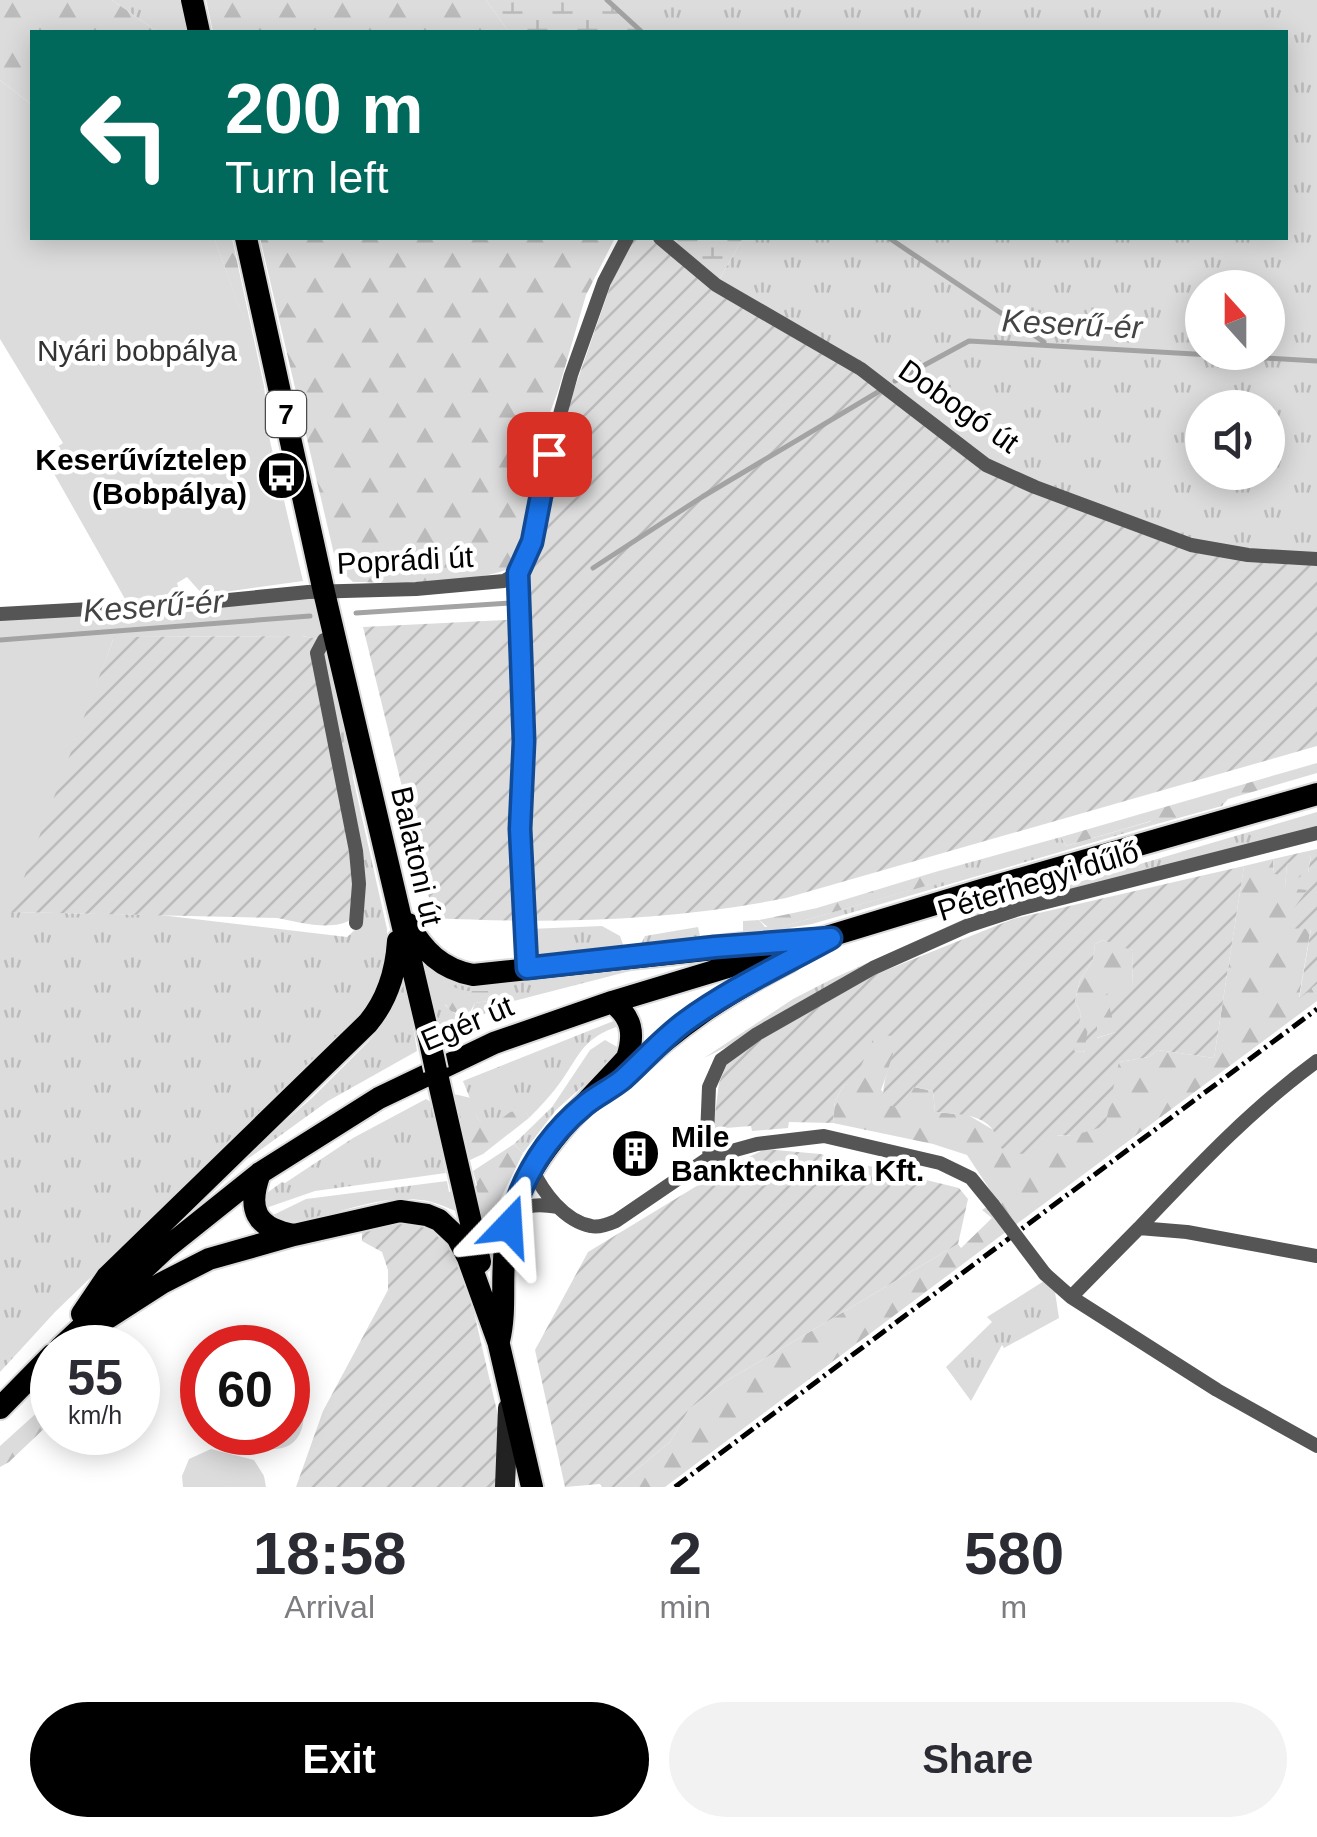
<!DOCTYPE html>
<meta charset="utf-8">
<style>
body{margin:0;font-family:Arial,sans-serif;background:#f2f2f3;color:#2b2b33;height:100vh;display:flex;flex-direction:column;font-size:38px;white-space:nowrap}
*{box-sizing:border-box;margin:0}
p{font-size:32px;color:#7c7c81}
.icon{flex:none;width:55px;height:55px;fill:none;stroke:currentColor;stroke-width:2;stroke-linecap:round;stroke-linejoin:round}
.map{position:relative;height:1487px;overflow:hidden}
.panel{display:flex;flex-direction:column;background:#fff;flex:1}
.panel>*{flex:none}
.banner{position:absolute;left:30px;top:30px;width:1258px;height:210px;border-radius:0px;box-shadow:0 5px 25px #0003;background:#00695c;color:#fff;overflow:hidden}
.needle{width:65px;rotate:339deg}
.controls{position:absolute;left:1185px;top:270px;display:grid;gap:20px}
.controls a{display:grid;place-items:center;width:100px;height:100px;border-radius:50%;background:#fff;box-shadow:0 5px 25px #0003;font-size:50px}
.speed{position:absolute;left:30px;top:1325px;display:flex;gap:20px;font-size:50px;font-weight:700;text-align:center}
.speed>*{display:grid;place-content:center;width:130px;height:130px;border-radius:50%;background:#fff;box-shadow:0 5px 25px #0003;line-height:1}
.speed small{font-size:25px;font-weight:400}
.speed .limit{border:15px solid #d22;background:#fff;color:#111}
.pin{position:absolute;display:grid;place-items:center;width:85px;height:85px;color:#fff;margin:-42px;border-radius:20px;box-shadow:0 5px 15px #0006}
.me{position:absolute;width:110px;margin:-55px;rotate:20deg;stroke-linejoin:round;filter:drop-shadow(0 0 8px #0008)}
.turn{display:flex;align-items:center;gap:35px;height:210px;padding:0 30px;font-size:45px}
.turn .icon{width:130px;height:130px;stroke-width:2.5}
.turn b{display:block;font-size:70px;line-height:85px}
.eta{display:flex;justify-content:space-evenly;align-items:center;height:170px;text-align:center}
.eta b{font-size:60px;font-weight:800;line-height:70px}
.button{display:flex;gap:20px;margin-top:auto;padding:20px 30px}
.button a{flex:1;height:115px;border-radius:60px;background:#000;color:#fff;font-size:40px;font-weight:800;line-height:115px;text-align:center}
.button a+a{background:#f2f2f3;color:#2b2b33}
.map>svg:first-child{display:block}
.grass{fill:url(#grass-tufts);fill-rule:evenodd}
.forest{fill:url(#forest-firs)}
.wetland{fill:url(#wetland-marsh)}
.park{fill:#dcdcdc}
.garden{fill:url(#garden-furrows);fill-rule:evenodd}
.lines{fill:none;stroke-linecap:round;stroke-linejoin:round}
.stream{stroke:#a3a3a3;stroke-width:5}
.primary-casing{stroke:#dbdbdb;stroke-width:26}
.street{stroke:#555;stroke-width:14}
.secondary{stroke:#222;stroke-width:20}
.primary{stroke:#000;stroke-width:22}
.rail{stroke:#000;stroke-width:5;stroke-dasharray:15 5 2.5 5;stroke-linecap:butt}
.primary-bridge-casing{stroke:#dbdbdb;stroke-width:26;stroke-linecap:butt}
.street-bridge{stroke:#555;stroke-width:14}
.primary-bridge{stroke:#000;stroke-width:22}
.route-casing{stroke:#114b97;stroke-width:25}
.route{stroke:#1a73e8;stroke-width:18}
.labels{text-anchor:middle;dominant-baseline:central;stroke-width:9;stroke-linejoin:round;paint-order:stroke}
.shield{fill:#fff;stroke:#4c4c4c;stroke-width:2.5}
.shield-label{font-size:28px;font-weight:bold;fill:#000}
.park-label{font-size:30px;fill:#333;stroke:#fff}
.street-label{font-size:30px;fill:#000;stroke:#fff}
.poi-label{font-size:30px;font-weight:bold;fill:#000;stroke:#fff;text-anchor:end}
.water-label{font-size:32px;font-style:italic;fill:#444;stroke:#fff}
</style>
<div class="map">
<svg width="1317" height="1487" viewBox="0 0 1317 1487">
<defs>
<pattern id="grass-tufts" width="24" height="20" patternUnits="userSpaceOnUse" patternTransform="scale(2.5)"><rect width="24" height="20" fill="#dcdcdc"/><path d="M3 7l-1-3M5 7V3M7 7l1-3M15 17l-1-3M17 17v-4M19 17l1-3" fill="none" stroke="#bbb"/></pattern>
<pattern id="forest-firs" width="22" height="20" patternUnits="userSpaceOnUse" patternTransform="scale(2.5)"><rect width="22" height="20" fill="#dcdcdc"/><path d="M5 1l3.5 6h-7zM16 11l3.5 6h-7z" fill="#bbb"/></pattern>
<pattern id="wetland-marsh" width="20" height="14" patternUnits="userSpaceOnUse" patternTransform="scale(2.5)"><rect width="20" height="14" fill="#dcdcdc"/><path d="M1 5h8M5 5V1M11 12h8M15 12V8" fill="none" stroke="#bbb"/></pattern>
<pattern id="garden-furrows" width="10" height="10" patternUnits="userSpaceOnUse" patternTransform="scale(2.5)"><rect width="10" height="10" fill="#dcdcdc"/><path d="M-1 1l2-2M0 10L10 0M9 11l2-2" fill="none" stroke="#bbb"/></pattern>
</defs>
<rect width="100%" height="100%" fill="#fff"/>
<path class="grass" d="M112 0H192L199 32H158Z
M607 0H1317V559L1191 545 986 465 716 285 743 238H1285V32H642ZM1202 288H1268V352H1202ZM1202 408H1268V472H1202Z
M0 614 107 656 12 912 160 915 347 937 358 927 322 656 326 647 350 736 353 778 387 929C388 961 380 988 362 1015L55 1312 0 1372Z
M1317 812V828L1006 908 704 1058 793 999 834 978 984 910Z
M1152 821 1153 825 812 924 738 937 639 948 645 936 698 927 700 936 743 931V921L759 920 765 927 788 925 932 884 935 872 1061 837 1066 846Z
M602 926 620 936 625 950 541 957 530 942 529 929Z
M422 962 433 969 628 964 630 971 510 1002 508 991H466L445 1005 458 1016 472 1011 475 1003 488 1001 497 1007 445 1036 435 1015Z
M406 981 417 1051 328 1101 249 1158 247 1154 312 1098 367 1043 377 1032Z
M616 1020 619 1026C584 1038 581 1052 562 1080 552 1094 541 1106 529 1118L525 1109 510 1112 489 1129 478 1119 463 1081Z
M605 1040 619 1048 586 1087 584 1085 556 1110 523 1153 514 1144 552 1107 590 1050Z
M426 1099 434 1104 447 1157 443 1159 446 1173 315 1191 263 1209 260 1198 282 1182 285 1183 353 1138Z
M447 1181 449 1192 454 1191 458 1212C446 1207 433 1201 420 1200 380 1194 326 1217 287 1227L267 1218 306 1199Z
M1044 1281 1055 1292 1059 1318 1004 1348 1002 1345 971 1401 946 1367 992 1322 987 1317Z"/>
<path class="forest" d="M0 0H112L158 32H32V105L0 80Z
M206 0H486L509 32H213Z
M214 238H232L252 331 246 325Z
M260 238H615L586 295 558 391 536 450 543 462C539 488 537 540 521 560 501 585 386 583 353 582L337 567Z
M1317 763V773L1228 799 1222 806 1153 825 1151 821 1066 846 1061 837Z
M1311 855 1308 873 1298 889H1308L1282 928H1311L1299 997 1317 984V1001L1014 1226 967 1155 933 1144 833 1123 835 1101 844 1085 853 1083 874 1035H896V1048L881 1090 897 1105 914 1087 933 1091 935 1112 968 1115 997 1132 1072 1136 1119 1062 1149 1057 1158 1050 1214 1058 1244 866 1273 859 1274 874 1278 875 1285 887 1287 864Z
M935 872 933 884 788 925 769 928 759 920 817 908Z
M1103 940 1133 950 1132 989 1116 1032 1096 1038 1083 1052 1073 1051 1081 1014 1075 1001 1080 980 1093 960 1095 944Z
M440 983 466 991H509L510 1002 497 1007 488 1001 475 1003 467 1017 451 1011 440 998Z
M454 1094 471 1098 478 1119 489 1128 510 1112 525 1108 529 1118 483 1154 470 1160Z
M514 1144 523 1153 501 1198 490 1256 474 1189 477 1185 473 1171Z
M988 1206 1007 1231 665 1487H615L670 1442 689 1409 723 1383 958 1244 961 1248 992 1218 982 1210Z
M52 1399V1421L9 1462 0 1467V1446Z"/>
<path class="wetland" d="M486 0H607L642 32H509Z
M660 238H743L716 285Z"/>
<path class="park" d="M0 80 32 105V238H214L246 324 252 331 264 386 270 441 303 581 203 595 187 577 177 583 179 590 174 597 125 599 44 456 63 443 0 339Z
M324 592V640L302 636 114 637 0 943V614Z
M288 1377C311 1398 311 1451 272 1449 255 1449 234 1440 218 1433L288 1432Z
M211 1449 254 1460 264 1476 266 1487H183L182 1476 189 1459Z"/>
<path class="garden" d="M627 238H660L716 285 829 353 954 444 1162 537 1317 559V746L786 898C671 921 551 924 434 918L363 627 527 619 526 576 564 419Z
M302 636 324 640 317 653 356 851 352 919C332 932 299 922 277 918L11 912 114 637Z
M1317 849V984L1299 999 1311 929 1280 928 1307 890 1297 889 1299 876 1308 873 1311 856 1287 864 1285 888H1274L1278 875 1274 874 1273 859Z
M1244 866 1214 1058 1158 1050 1149 1057 1119 1062 1105 1126 1072 1136 1058 1135C1042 1156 1024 1158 1001 1148 993 1113 965 1115 935 1112L933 1091 914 1087 897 1106H885C878 1081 895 1061 896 1036L875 1035 853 1084 844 1085 835 1101 833 1123 789 1122 788 1128 752 1131 751 1126 713 1129 719 1083 727 1064 760 1040 874 975 1013 919ZM1103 940 1111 943 1112 952 1117 953 1121 947 1133 950 1132 989 1106 994 1116 1032 1097 1038V1020L1089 1023 1084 1052 1074 1051 1081 1014 1075 1001 1080 980 1093 960 1095 944Z
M765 1149 820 1154 959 1188 968 1199 958 1244 723 1383 689 1409 670 1442 615 1487H602L600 1484 565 1487 535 1350 588 1252 723 1170Z
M420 1221 437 1228 452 1242 469 1291 503 1437 501 1487H296L323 1411 388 1290V1270L382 1252 362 1241V1227L384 1222Z"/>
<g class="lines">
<path class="stream" d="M607 0 642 32
M889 238 1044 342
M895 381 969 341 1317 361
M593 568 702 497 878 392
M356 613 511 603
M0 640 310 616"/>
<defs>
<path id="primary" d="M192 0 199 32
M246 238 324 592 430 1042
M408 924C424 951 441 969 473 975L788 941
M436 1070 480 1262
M624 1077C680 1024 721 997 789 961
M260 1173C247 1209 255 1228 294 1235
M82 1314 107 1277 368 1023C388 999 396 972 398 941
M106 1319 162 1283 209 1259 294 1235 400 1211 427 1215 439 1220 457 1237 468 1258 499 1344
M496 1332 532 1487
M499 1341C507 1308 500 1275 506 1241 519 1162 576 1115 627 1058 635 1034 632 1017 612 1002
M60 1348 165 1249 260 1173 379 1098 494 1043 612 1002 978 891 1317 794
M0 1408 52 1355"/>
</defs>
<use href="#primary" class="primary-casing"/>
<path class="street" d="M660 238 716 285 861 369 986 465 1035 487 1191 545 1248 555 1317 559
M518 573 524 741 519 829 527 969
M0 614 198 603 308 592 416 589 504 581 518 573 532 543 549 454 571 375 604 282 627 238
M335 637 324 640 317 653 356 851 359 884 356 923
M710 1157 707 1136 709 1087 721 1060 757 1034 873 968 967 926 1019 909 1317 833
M532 1169C543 1192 564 1221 591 1226 599 1228 609 1224 616 1221L710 1157 757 1144 824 1136 940 1163 971 1178 993 1205
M513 1214C528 1204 539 1204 558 1207
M1139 1228C1196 1168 1250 1110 1317 1061
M1045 1274 1071 1297 1217 1390 1317 1446
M1071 1297 1139 1228 1187 1232 1317 1256"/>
<path class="secondary" d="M505 1487 508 1408"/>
<use href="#primary" class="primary"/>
<path class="rail" d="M675 1487 1317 1009"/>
<defs>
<path id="primary-bridge" d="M430 1042 436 1070"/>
</defs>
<use href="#primary-bridge" class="primary-bridge-casing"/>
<path class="street-bridge" d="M993 1205 1045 1274"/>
<use href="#primary-bridge" class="primary-bridge"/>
</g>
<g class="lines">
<defs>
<path id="route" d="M509 1226C521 1179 546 1137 585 1105 597 1095 611 1089 623 1079 644 1060 662 1039 685 1022 730 989 782 965 831 938L715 947 527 968 520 829 524 741 518 573 532 542 549 454"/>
</defs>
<use href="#route" class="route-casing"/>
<use href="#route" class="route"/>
</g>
<defs>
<symbol id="bus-disc" viewBox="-11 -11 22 22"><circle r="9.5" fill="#000" stroke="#fff"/><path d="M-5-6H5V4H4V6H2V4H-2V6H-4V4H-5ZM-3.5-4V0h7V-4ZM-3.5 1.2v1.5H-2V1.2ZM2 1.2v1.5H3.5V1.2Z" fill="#fff"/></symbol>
<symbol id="building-disc" viewBox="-11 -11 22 22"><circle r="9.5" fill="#000" stroke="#fff"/><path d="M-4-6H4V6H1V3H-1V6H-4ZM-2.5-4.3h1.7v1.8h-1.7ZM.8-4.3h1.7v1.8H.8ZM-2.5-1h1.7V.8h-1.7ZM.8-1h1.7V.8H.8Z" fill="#fff"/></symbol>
</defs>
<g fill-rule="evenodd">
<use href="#bus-disc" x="254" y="448" width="55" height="55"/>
<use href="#building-disc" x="608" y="1126" width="55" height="55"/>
</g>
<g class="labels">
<rect class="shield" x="266" y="391" width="40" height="46" rx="8"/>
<g class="shield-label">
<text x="286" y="414">7</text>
</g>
<g class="park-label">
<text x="137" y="350">Nyári bobpálya</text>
</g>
<g class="street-label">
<text transform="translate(959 406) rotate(35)">Dobogó út</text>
<text transform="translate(405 560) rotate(-3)">Poprádi út</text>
<text transform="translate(417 856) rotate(77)">Balatoni út</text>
<text transform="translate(1038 881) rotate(-17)">Péterhegyi dűlő</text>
<text transform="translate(467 1023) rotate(-23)">Egér út</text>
</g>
<g class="poi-label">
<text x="247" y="459">Keserűvíztelep<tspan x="247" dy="34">(Bobpálya)</tspan></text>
<text x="671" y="1136" text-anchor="start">Mile<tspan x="671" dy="34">Banktechnika Kft.</tspan></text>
</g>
<g class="water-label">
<text transform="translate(1072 324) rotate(3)">Keserű-ér</text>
<text transform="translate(153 606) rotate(-4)">Keserű-ér</text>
</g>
</g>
</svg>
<div class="controls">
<a><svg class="needle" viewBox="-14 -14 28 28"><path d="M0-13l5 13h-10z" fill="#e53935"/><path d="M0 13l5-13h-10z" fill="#7c7c81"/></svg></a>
<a><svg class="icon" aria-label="sound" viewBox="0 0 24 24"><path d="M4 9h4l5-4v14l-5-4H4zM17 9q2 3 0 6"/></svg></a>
</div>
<div class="speed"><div>55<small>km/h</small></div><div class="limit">60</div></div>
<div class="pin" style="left:549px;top:454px;background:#d93025"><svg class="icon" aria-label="arrive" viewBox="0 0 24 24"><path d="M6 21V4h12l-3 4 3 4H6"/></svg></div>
<svg class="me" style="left:509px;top:1226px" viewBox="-20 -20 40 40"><path d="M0-17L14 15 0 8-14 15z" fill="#1a73e8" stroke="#fff" stroke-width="4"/></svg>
<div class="banner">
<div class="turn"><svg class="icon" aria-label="left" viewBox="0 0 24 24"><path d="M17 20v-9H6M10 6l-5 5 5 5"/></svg><div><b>200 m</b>Turn left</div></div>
</div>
</div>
<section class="panel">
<div class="eta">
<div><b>18:58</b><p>Arrival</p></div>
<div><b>2</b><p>min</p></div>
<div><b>580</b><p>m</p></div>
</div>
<div class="button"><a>Exit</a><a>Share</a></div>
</section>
